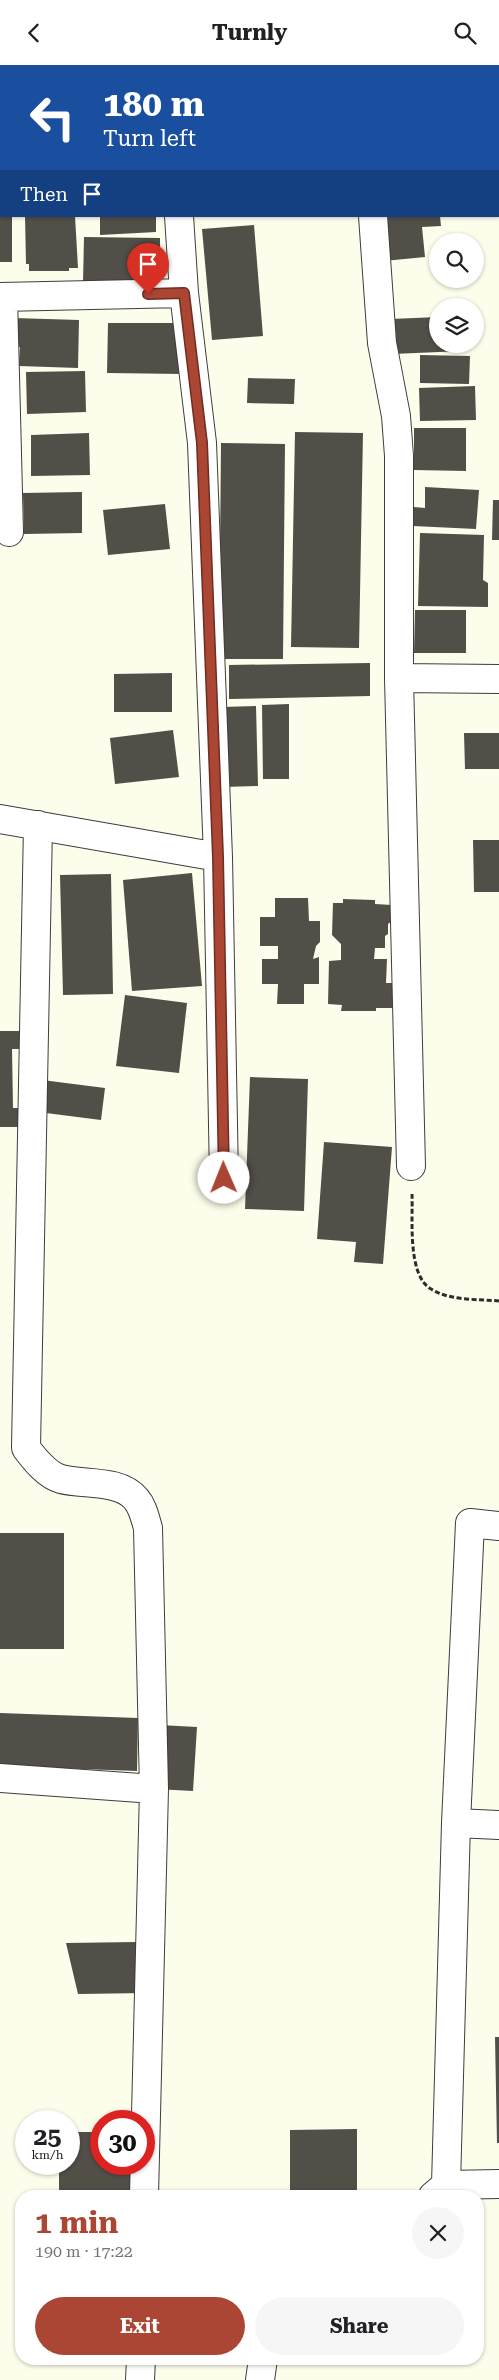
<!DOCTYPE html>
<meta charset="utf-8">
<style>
body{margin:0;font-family:"Roboto Serif",serif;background:#f6f6f6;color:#202124;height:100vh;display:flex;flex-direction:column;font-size:19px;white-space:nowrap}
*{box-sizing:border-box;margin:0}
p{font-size:16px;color:#757577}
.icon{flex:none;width:28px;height:28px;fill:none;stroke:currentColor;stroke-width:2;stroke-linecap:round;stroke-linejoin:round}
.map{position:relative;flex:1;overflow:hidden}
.details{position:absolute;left:15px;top:2125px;width:469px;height:175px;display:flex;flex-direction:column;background:#fff;border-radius:20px;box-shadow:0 1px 4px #0004}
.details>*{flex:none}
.hud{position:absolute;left:0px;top:0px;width:500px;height:152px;box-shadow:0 1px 4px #0004;background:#1a4fa0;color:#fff;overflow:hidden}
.fabs{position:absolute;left:429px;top:168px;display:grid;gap:10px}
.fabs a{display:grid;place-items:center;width:55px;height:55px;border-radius:50%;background:#fff;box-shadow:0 1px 4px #0004;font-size:25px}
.speed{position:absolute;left:15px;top:2045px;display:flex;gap:10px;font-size:25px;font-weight:700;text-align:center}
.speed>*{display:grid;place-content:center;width:65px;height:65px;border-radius:50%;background:#fff;box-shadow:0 1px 4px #0004;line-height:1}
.speed small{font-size:12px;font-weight:400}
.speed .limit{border:8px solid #d22;background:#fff;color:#111}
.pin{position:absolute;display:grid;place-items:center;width:42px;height:42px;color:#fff;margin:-51px -21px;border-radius:50% 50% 50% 0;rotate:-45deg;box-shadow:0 0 5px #0007}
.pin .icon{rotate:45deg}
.me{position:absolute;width:55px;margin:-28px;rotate:359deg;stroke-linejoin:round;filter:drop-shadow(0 0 4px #0008)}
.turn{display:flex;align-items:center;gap:18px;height:105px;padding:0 20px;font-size:22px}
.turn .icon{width:65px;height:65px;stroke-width:2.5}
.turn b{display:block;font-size:35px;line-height:42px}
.then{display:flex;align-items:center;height:48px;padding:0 20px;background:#0003;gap:10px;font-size:19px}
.round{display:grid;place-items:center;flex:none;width:52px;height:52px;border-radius:26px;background:#f6f6f6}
.overview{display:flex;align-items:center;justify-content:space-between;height:85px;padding:0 20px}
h1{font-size:30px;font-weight:700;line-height:38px;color:#aa4633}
.button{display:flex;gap:10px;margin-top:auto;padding:10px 20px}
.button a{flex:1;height:58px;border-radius:30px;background:#aa4633;color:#fff;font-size:20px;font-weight:700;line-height:58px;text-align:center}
.button a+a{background:#f6f6f6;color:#202124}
header{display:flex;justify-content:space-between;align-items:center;height:65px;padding:0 20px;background:#fff;font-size:22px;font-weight:700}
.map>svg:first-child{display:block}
.building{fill:#524e48}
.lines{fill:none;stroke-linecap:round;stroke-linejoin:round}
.minor-casing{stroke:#3d3d3d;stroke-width:30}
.path{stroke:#2c2c2c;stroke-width:3;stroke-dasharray:5 2.5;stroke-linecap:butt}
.minor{stroke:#fff;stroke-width:28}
.route-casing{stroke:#6e2e21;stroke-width:12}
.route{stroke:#aa4633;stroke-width:9}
</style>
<header><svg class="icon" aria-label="back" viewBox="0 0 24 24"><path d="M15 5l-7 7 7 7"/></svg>Turnly<svg class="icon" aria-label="search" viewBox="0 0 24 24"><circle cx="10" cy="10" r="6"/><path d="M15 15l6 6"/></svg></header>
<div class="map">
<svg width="499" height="2315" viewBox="0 0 499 2315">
<rect width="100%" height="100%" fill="#fcfdea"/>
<path class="building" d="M0 151H12V197H0Z
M25 151H75L78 203H69V206H29V199H26Z
M100 151H156V167L100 170Z
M381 151H440L441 161 422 162 425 192 384 196Z
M254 160 263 271 212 275 202 164Z
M84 172 160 173V219L83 218Z
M438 252V279H463V286L392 289 391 254Z
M14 253 79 255 78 303 19 301 20 282H14Z
M108 258H184L183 309 107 308Z
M420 290 470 291 469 319 420 318Z
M85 306 86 347 27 349 26 307Z
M248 313 295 314 294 339 247 338Z
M475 321 476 355 420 356 419 323Z
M414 363H466V406L414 405Z
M295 367 363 368 359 583 291 582Z
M89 368 90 410 31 411V370Z
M221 378 285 379 283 594H219Z
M425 422 479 425 476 464 413 461 414 442 425 443Z
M82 427V468L24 469 23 428Z
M493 435H499V475H492Z
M165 439 170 484 108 490 103 445Z
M420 468 484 470 483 515 488 518V542L418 541Z
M415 545H466V588H414Z
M370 598V631L229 634V600Z
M172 608V647H114V609Z
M289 639V714H263L262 640Z
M256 641 258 721 223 722 222 642Z
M173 665 179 712 115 719 110 673Z
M464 668H499V704H465Z
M473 775H499V827H474Z
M192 808 202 921 132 926 123 815Z
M111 809 113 929 63 930 60 810Z
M275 833H308L309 856H320V877L316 881 313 894 319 892V919H304V939H277L278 919H262V894H278V881H260V852H275Z
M343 834 375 835V839L392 840V856L388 859V869L385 871V883H375L374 894H387L386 918H393L392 943H376V946H341L342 940 328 939 329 896 341 895V879L332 870 333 838H343Z
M125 930 187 938 179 1008 116 1001Z
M0 966H26V984H12L13 1043H25V1062H0Z
M250 1012 308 1014 304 1146 245 1144Z
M42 1015 105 1023 101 1055 38 1047Z
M324 1077 392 1082 383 1199 354 1197 356 1177 317 1174Z
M0 1468H64V1584H0Z
M0 1648 138 1653 137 1706 0 1701Z
M159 1660 197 1662 193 1726 155 1724Z
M136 1877 149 1889 147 1928 78 1929 66 1878Z
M495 1972H499V2078H497Z
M357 2064V2126L290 2127V2065Z
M69 2067H101V2099H135V2131H59V2099H69Z"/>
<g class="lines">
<defs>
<path id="minor" d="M170 0V1
M363 0V1
M0 38H1
M179 151 184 228 202 378 218 792 224 1113
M373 151 382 278 396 351 399 391V613L411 1101
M0 232 184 228
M3 232 9 467
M399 613 499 614
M0 754 218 792
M38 760 26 1383C35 1395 47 1410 61 1414 83 1420 120 1414 136 1434 143 1442 145 1453 148 1463L154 1724 144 2131
M0 1713 154 1724
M456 1758 470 1458 499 1461
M446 2120 456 1758 499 1760
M433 2131 446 2120 499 2119
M140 2315 141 2294
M260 2315 263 2294"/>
</defs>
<use href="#minor" class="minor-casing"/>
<path class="path" d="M412 1129C413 1154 407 1210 431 1224 450 1236 478 1234 499 1236"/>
<use href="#minor" class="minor"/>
</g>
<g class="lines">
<defs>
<path id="route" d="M148 229 184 228 202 378 218 792 224 1113"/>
</defs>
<use href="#route" class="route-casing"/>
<use href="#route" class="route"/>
</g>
</svg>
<div class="fabs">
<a><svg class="icon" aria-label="search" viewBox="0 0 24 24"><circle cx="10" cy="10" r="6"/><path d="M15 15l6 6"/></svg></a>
<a><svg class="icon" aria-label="layers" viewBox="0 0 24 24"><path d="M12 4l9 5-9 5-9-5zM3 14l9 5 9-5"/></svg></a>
</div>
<div class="speed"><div>25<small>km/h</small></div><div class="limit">30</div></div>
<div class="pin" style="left:148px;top:229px;background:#d93025"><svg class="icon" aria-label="arrive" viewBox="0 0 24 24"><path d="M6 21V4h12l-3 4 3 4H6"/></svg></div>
<svg class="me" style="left:224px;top:1113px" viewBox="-20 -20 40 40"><circle r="19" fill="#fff"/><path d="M0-13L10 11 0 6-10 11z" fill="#aa4633"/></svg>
<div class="hud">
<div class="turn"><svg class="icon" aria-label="left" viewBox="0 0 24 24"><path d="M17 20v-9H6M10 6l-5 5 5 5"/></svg><div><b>180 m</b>Turn left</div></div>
<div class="then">Then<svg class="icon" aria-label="arrive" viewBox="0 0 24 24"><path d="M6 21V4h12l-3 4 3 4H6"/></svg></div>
</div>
<section class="details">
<div class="overview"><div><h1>1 min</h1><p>190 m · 17:22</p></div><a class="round"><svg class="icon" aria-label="close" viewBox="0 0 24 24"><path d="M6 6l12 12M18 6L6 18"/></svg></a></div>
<div class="button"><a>Exit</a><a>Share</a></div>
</section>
</div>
